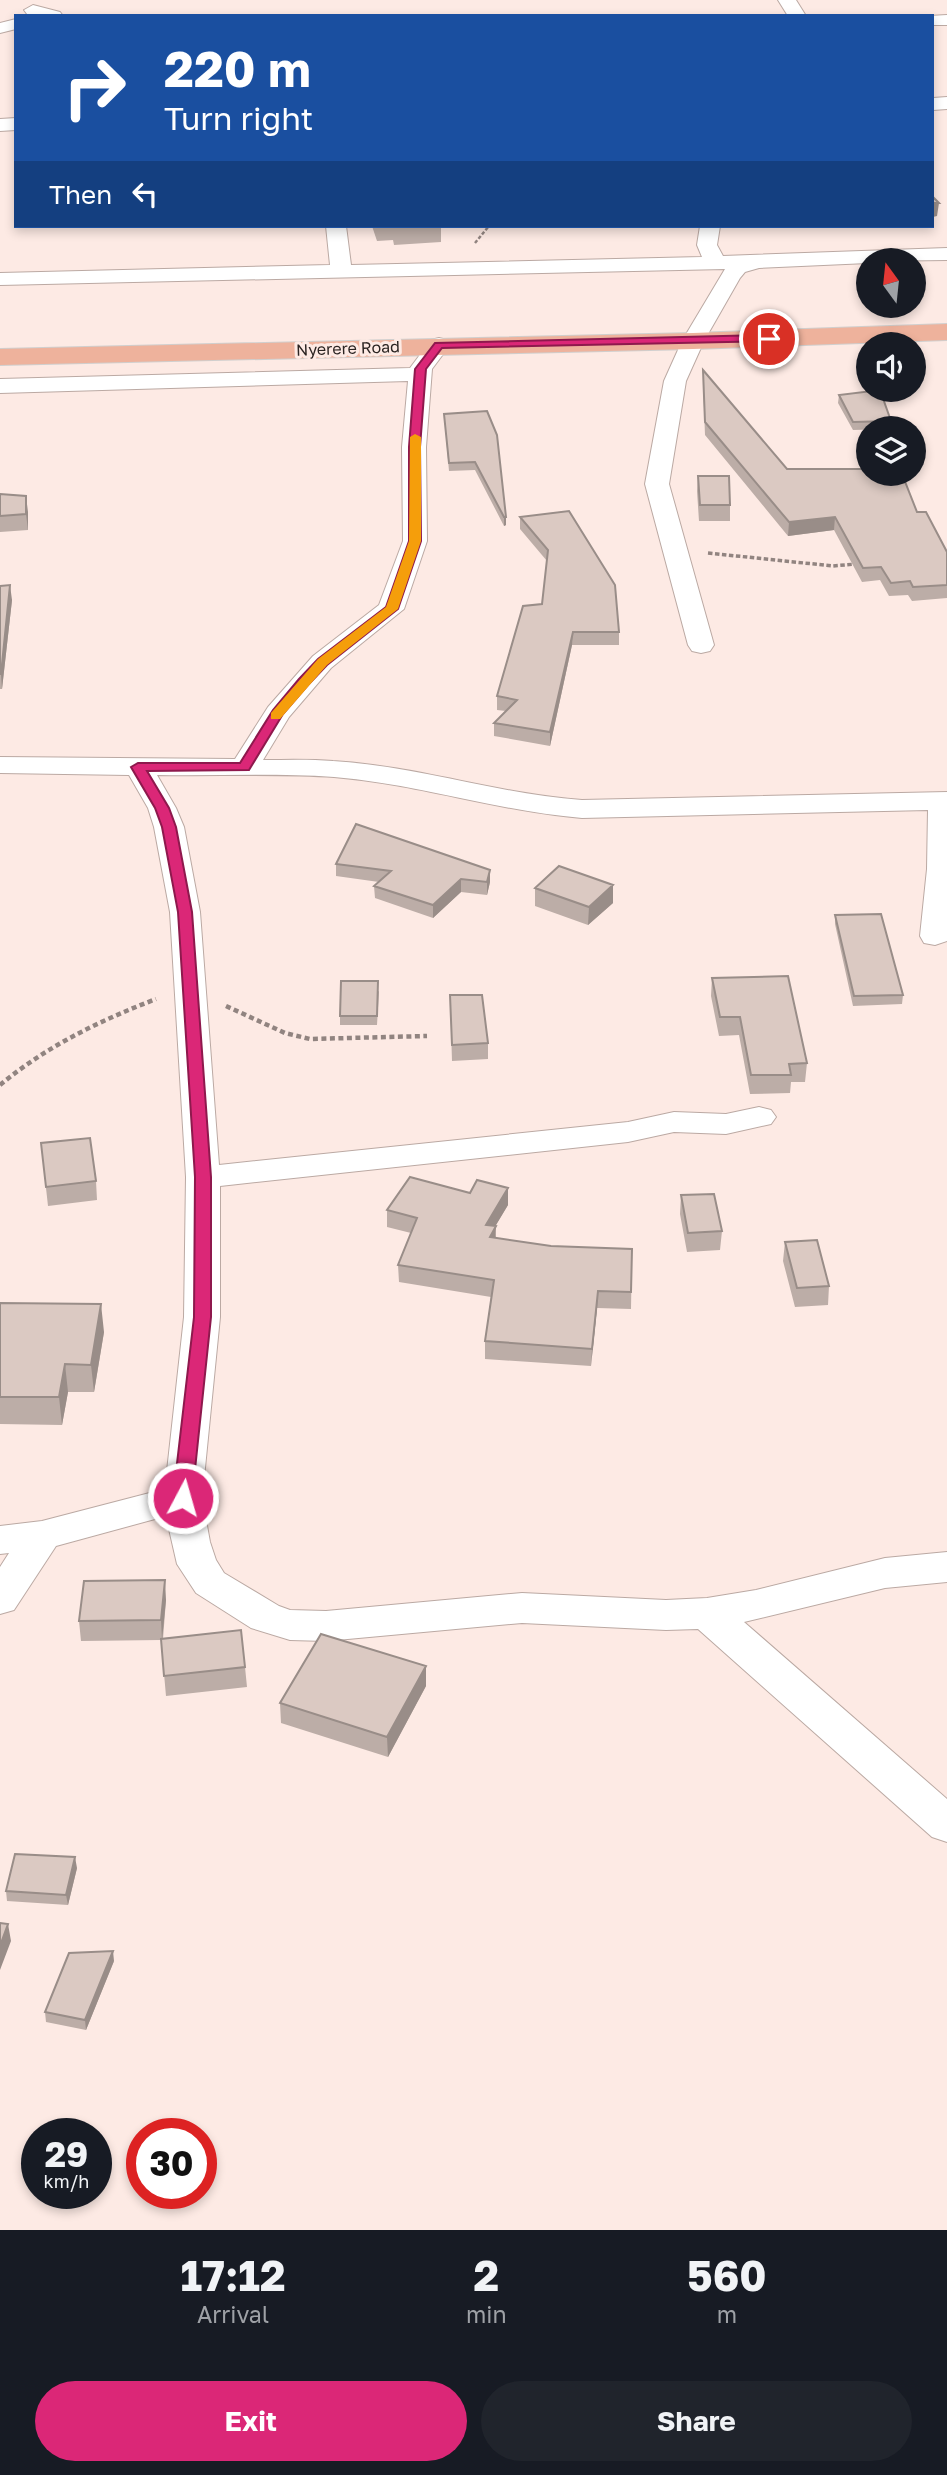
<!DOCTYPE html>
<style>
body{margin:0;font-family:"Golos Text",sans-serif;background:#20242c;color:#f1f3f6;height:100vh;display:flex;flex-direction:column;font-size:26px;white-space:nowrap}
*{box-sizing:border-box;margin:0}
p{font-size:23px;color:#9ea1a6}
.icon{flex:none;width:38px;height:38px;fill:none;stroke:currentColor;stroke-width:2;stroke-linecap:round;stroke-linejoin:round}
.map{position:relative;height:2230px;overflow:hidden}
.panel{display:flex;flex-direction:column;background:#171b24;flex:1}
.panel>*{flex:none}
.top-card{position:absolute;left:14px;top:14px;width:920px;height:214px;border-radius:0px;box-shadow:0 4px 10px #0003;background:#1a4fa0;color:#fff;overflow:hidden}
.needle{width:46px;rotate:345deg}
.buttons{position:absolute;left:856px;top:248px;display:grid;gap:14px}
.buttons a{display:grid;place-items:center;width:70px;height:70px;border-radius:50%;background:#171b24;box-shadow:0 4px 10px #0003;font-size:35px}
.speed{position:absolute;left:21px;top:2118px;display:flex;gap:14px;font-size:35px;font-weight:700;text-align:center}
.speed>*{display:grid;place-content:center;width:91px;height:91px;border-radius:50%;background:#171b24;box-shadow:0 4px 10px #0003;line-height:1}
.speed small{font-size:18px;font-weight:400}
.speed .limit{border:10px solid #d22;background:#fff;color:#111}
.pin{position:absolute;display:grid;place-items:center;width:60px;height:60px;color:#fff;margin:-30px;border:4px solid #fff;border-radius:50%;box-shadow:0 2px 7px #0007}
.me{position:absolute;width:77px;margin:-38px;rotate:6deg;stroke-linejoin:round;filter:drop-shadow(0 0 5px #0008)}
.turn{display:flex;align-items:center;gap:24px;height:147px;padding:0 35px;font-size:32px}
.turn .icon{width:91px;height:91px;stroke-width:2.5}
.turn b{display:block;font-size:49px;line-height:60px}
.then{display:flex;align-items:center;height:66px;padding:0 35px;background:#0003;gap:14px;font-size:26px}
.eta{display:flex;justify-content:space-evenly;align-items:center;height:119px;text-align:center}
.eta b{font-size:42px;font-weight:700;line-height:49px}
.cta{display:flex;gap:14px;margin-top:auto;padding:14px 35px}
.cta a{flex:1;height:80px;border-radius:42px;background:#db2777;color:#fff;font-size:28px;font-weight:700;line-height:80px;text-align:center}
.cta a+a{background:#20242c;color:#f1f3f6}
.map>svg:first-child{display:block}
.lines{fill:none;stroke-linecap:round;stroke-linejoin:round}
.minor-casing{stroke:#bba9a3;stroke-width:2}
.trunk-casing{stroke:#d0cfce;stroke-width:2}
.path-far2{stroke:#918480;stroke-width:2.5;stroke-dasharray:3.5 2;stroke-linecap:butt}
.path-far1{stroke:#918480;stroke-width:3.5;stroke-dasharray:4.5 2.5;stroke-linecap:butt}
.path{stroke:#918480;stroke-width:4.5;stroke-dasharray:5 3.5;stroke-linecap:butt}
.minor{fill:#fff;fill-rule:evenodd}
.trunk{fill:#eeb29c;fill-rule:evenodd}
.wall{fill:#bcada7}
.shaded-wall{fill:#998d88}
.building{fill:#dbc9c2;stroke:#998d88;stroke-width:2}
.route{fill:#db2777;stroke:#8e194d;stroke-width:2}
.slow{fill:#f59e0b}
.labels{text-anchor:middle;dominant-baseline:central;stroke-width:6;stroke-linejoin:round;paint-order:stroke}
.far-street-label{font-size:16px;fill:#2b2422;stroke:#fdeae4}
</style>
<div class="map">
<svg width="947" height="2230" viewBox="0 0 947 2230">
<rect width="100%" height="100%" fill="#fdeae4"/>
<g class="lines">
<defs>
<path id="minor" d="M778 0H796L806 16H788Z
M33 5 60 12 63 16 27 14 24 10Z
M947 15V25H933V16H929Z
M16 19V29L0 33V23Z
M947 97V109L933 110V98Z
M16 118V130L0 131V119Z
M326 226H346L351 265 702 257 697 245 700 226H720L717 245 723 256 947 248V260L868 261V263L759 268 745 272 740 278 704 341 686 381 669 484 714 645 710 651 701 653 692 651 688 645 645 484 664 381 682 341 725 269 0 285V273L330 265Z
M439 338 447 340 450 345 432 369 426 447 427 541 404 609 331 668 289 717 263 760C286 760 309 759 333 761 417 766 498 794 582 800L947 792V941L935 945 924 943 920 936 927 869 928 810 582 818C498 811 418 784 334 777 276 773 216 776 157 775L176 808 184 827 200 912 219 1165 628 1122 674 1112 726 1114 759 1107 771 1110 776 1117 771 1124 726 1134 674 1132 628 1142 220 1186V1317L202 1498 210 1542 216 1560 224 1573 279 1606 290 1610 326 1611 522 1593 666 1600 707 1598 756 1590 885 1558 947 1552V1582L885 1588 744 1622 947 1799V1842L932 1837 698 1629 666 1630 522 1623 326 1641 290 1640 251 1628 196 1593 177 1564 166 1516 56 1546 14 1610 0 1614V1567L9 1553 0 1554V1526L42 1521 165 1489 184 1317 186 1177 170 912 154 827 148 808 129 775 0 773V757L235 759 268 707 313 656 379 605 403 541 402 447 408 381 0 393V379L410 368 431 340Z"/>
<path id="trunk" d="M947 324V340L693 349 0 365V349L693 333Z"/>
</defs>
<use href="#minor" class="minor-casing"/>
<use href="#trunk" class="trunk-casing"/>
<path class="path-far2" d="M475 243 489 226"/>
<path class="path-far1" d="M708 553 833 566 856 564"/>
<path class="path" d="M226 1006 285 1033 310 1039 427 1036
M0 1085C47 1046 99 1021 156 999"/>
<use href="#minor" class="minor"/>
<use href="#trunk" class="trunk"/>
</g>
<path class="wall" d="M372 226H441V242L394 245 393 240 377 241Z
M703 370 787 469 917 512 947 552V598L912 601 908 595 889 596 880 580 862 582 834 530 788 536 705 435 703 382Z
M839 395 891 421 890 429 853 430 838 403Z
M487 411 506 525 504 526 475 470 449 471 444 414Z
M698 476 730 505V521H699L697 491Z
M0 494 28 512V530L0 532Z
M520 517 619 632V645H572L550 746 494 736V723L506 711 497 710V696L542 604 547 561 520 529Z
M0 586 12 600 2 689H0Z
M336 864 490 870V882L487 895 461 892 433 918 375 898 374 886 379 882 336 876Z
M613 885V903L588 925 535 906V888Z
M835 915 903 995 902 1004 853 1006 835 924Z
M712 978 807 1063 805 1082H791L790 1093 750 1094 739 1035 719 1036 711 996Z
M379 991 377 1025H340V1016Z
M450 995 488 1043V1059L452 1061Z
M41 1143 96 1181 97 1200 48 1206Z
M681 1195 722 1231 720 1250 687 1252 680 1214Z
M508 1205 495 1226 496 1238 551 1246 632 1249 631 1309 597 1308 591 1366 485 1359V1341L491 1297 399 1282 398 1265 411 1233 387 1227V1210Z
M785 1242 829 1286 828 1305 795 1307 783 1261Z
M0 1303 104 1332 94 1392H68L62 1425 0 1424Z
M166 1600 163 1639 245 1667 247 1687 166 1696 161 1640 81 1641 79 1621Z
M426 1666V1686L388 1757 281 1723 280 1703Z
M77 1868 68 1905 7 1901 6 1891Z
M114 1961 86 2030 46 2022 45 2012Z"/>
<path class="shaded-wall" d="M933 203H939L937 216 933 217Z
M26 496 28 512V530L26 514Z
M504 517H506V525L504 526Z
M835 517 834 530 788 536 789 522Z
M10 585 12 600 2 689 1 674Z
M573 632 572 645 550 746V732Z
M490 870V882L487 895V882Z
M461 879V892L433 918V905Z
M613 885V903L588 925 589 907Z
M508 1188V1205L486 1242V1225Z
M496 1226 495 1244 490 1237Z
M598 1291 597 1308 591 1366 592 1349Z
M101 1304 104 1332 94 1392 91 1365Z
M65 1364 68 1392 62 1425 59 1397Z
M165 1580 166 1600 162 1640 161 1620Z
M426 1666V1686L388 1757 387 1737Z
M75 1857 77 1868 68 1905 66 1895Z
M8 1924 11 1941 0 1970V1946Z
M113 1951 114 1961 86 2030 85 2020Z"/>
<path class="building" d="M933 197 939 203H933Z
M703 370 787 469H868V474H902L917 512H926L947 552V585L913 587 910 581 891 583 881 567 863 568 835 517 789 522 705 422Z
M880 390 891 421 853 422 839 395Z
M487 411 497 435 506 517H504L475 462 449 463 444 414Z
M698 476H729L730 505H700Z
M0 494 26 496V514L0 516Z
M569 511 615 585 619 632H573L550 732 494 723 517 700 497 696 523 606 542 604 548 550 520 517Z
M10 585 1 674H0V586Z
M356 824 490 870 487 882 461 879 433 905 374 886 391 871 336 864Z
M559 866 613 885 589 907 535 888Z
M881 914 903 995 854 996 835 915Z
M788 976 807 1063 789 1064 791 1075H751L740 1017H720L712 978Z
M341 981H378L377 1016H340Z
M450 995H482L488 1043 452 1045Z
M90 1138 96 1181 46 1187 41 1143Z
M410 1177 470 1193 477 1180 508 1188 486 1225 496 1226 490 1237 551 1246 632 1249 631 1292 598 1291 592 1349 485 1341 494 1280 398 1265 417 1218 387 1210Z
M714 1194 722 1231 688 1233 681 1195Z
M817 1240 829 1286 797 1288 785 1242Z
M0 1303 101 1304 91 1365 65 1364 59 1397H0Z
M165 1580 161 1620 79 1621 84 1581Z
M241 1630 245 1667 164 1676 161 1639Z
M321 1634 426 1666 387 1737 280 1703Z
M15 1854 75 1857 66 1895 6 1891Z
M0 1923 8 1924 0 1946Z
M113 1951 85 2020 45 2012 69 1953Z"/>
<path class="route" d="M769 335 773 336V341L442 348 426 369 420 447 421 541 398 609 327 665 308 685 283 714 249 770 147 771 169 808 176 827 192 912 211 1177V1317L192 1498 189 1503H176L173 1498 194 1317 195 1177 178 912 162 827 155 808 131 767 138 763H240L273 710 299 679 318 659 386 607 409 541V447L415 369 435 343Z"/>
<path class="slow" d="M415 434 421 437V541L398 609 327 665 280 719H271V713L318 659 386 607 409 541 410 437Z"/>
<g class="labels">
<g class="far-street-label">
<text transform="translate(348 348) rotate(-2)">Nyerere Road</text>
</g>
</g>
</svg>
<div class="buttons">
<a><svg class="needle" viewBox="-14 -14 28 28"><path d="M0-13l5 13h-10z" fill="#e53935"/><path d="M0 13l5-13h-10z" fill="#9ea1a6"/></svg></a>
<a><svg class="icon" aria-label="sound" viewBox="0 0 24 24"><path d="M4 9h4l5-4v14l-5-4H4zM17 9q2 3 0 6"/></svg></a>
<a><svg class="icon" aria-label="layers" viewBox="0 0 24 24"><path d="M12 4l9 5-9 5-9-5zM3 14l9 5 9-5"/></svg></a>
</div>
<div class="speed"><div>29<small>km/h</small></div><div class="limit">30</div></div>
<div class="pin" style="left:769px;top:339px;background:#d93025"><svg class="icon" aria-label="arrive" viewBox="0 0 24 24"><path d="M6 21V4h12l-3 4 3 4H6"/></svg></div>
<svg class="me" style="left:183px;top:1498px" viewBox="-20 -20 40 40"><circle r="17" fill="#db2777" stroke="#fff" stroke-width="3"/><path d="M0-11L8 9 0 5-8 9z" fill="#fff"/></svg>
<div class="top-card">
<div class="turn"><svg class="icon" aria-label="right" viewBox="0 0 24 24"><path d="M7 20v-9h11M14 6l5 5-5 5"/></svg><div><b>220 m</b>Turn right</div></div>
<div class="then">Then<svg class="icon" aria-label="left" viewBox="0 0 24 24"><path d="M17 20v-9H6M10 6l-5 5 5 5"/></svg></div>
</div>
</div>
<section class="panel">
<div class="eta">
<div><b>17:12</b><p>Arrival</p></div>
<div><b>2</b><p>min</p></div>
<div><b>560</b><p>m</p></div>
</div>
<div class="cta"><a>Exit</a><a>Share</a></div>
</section>
